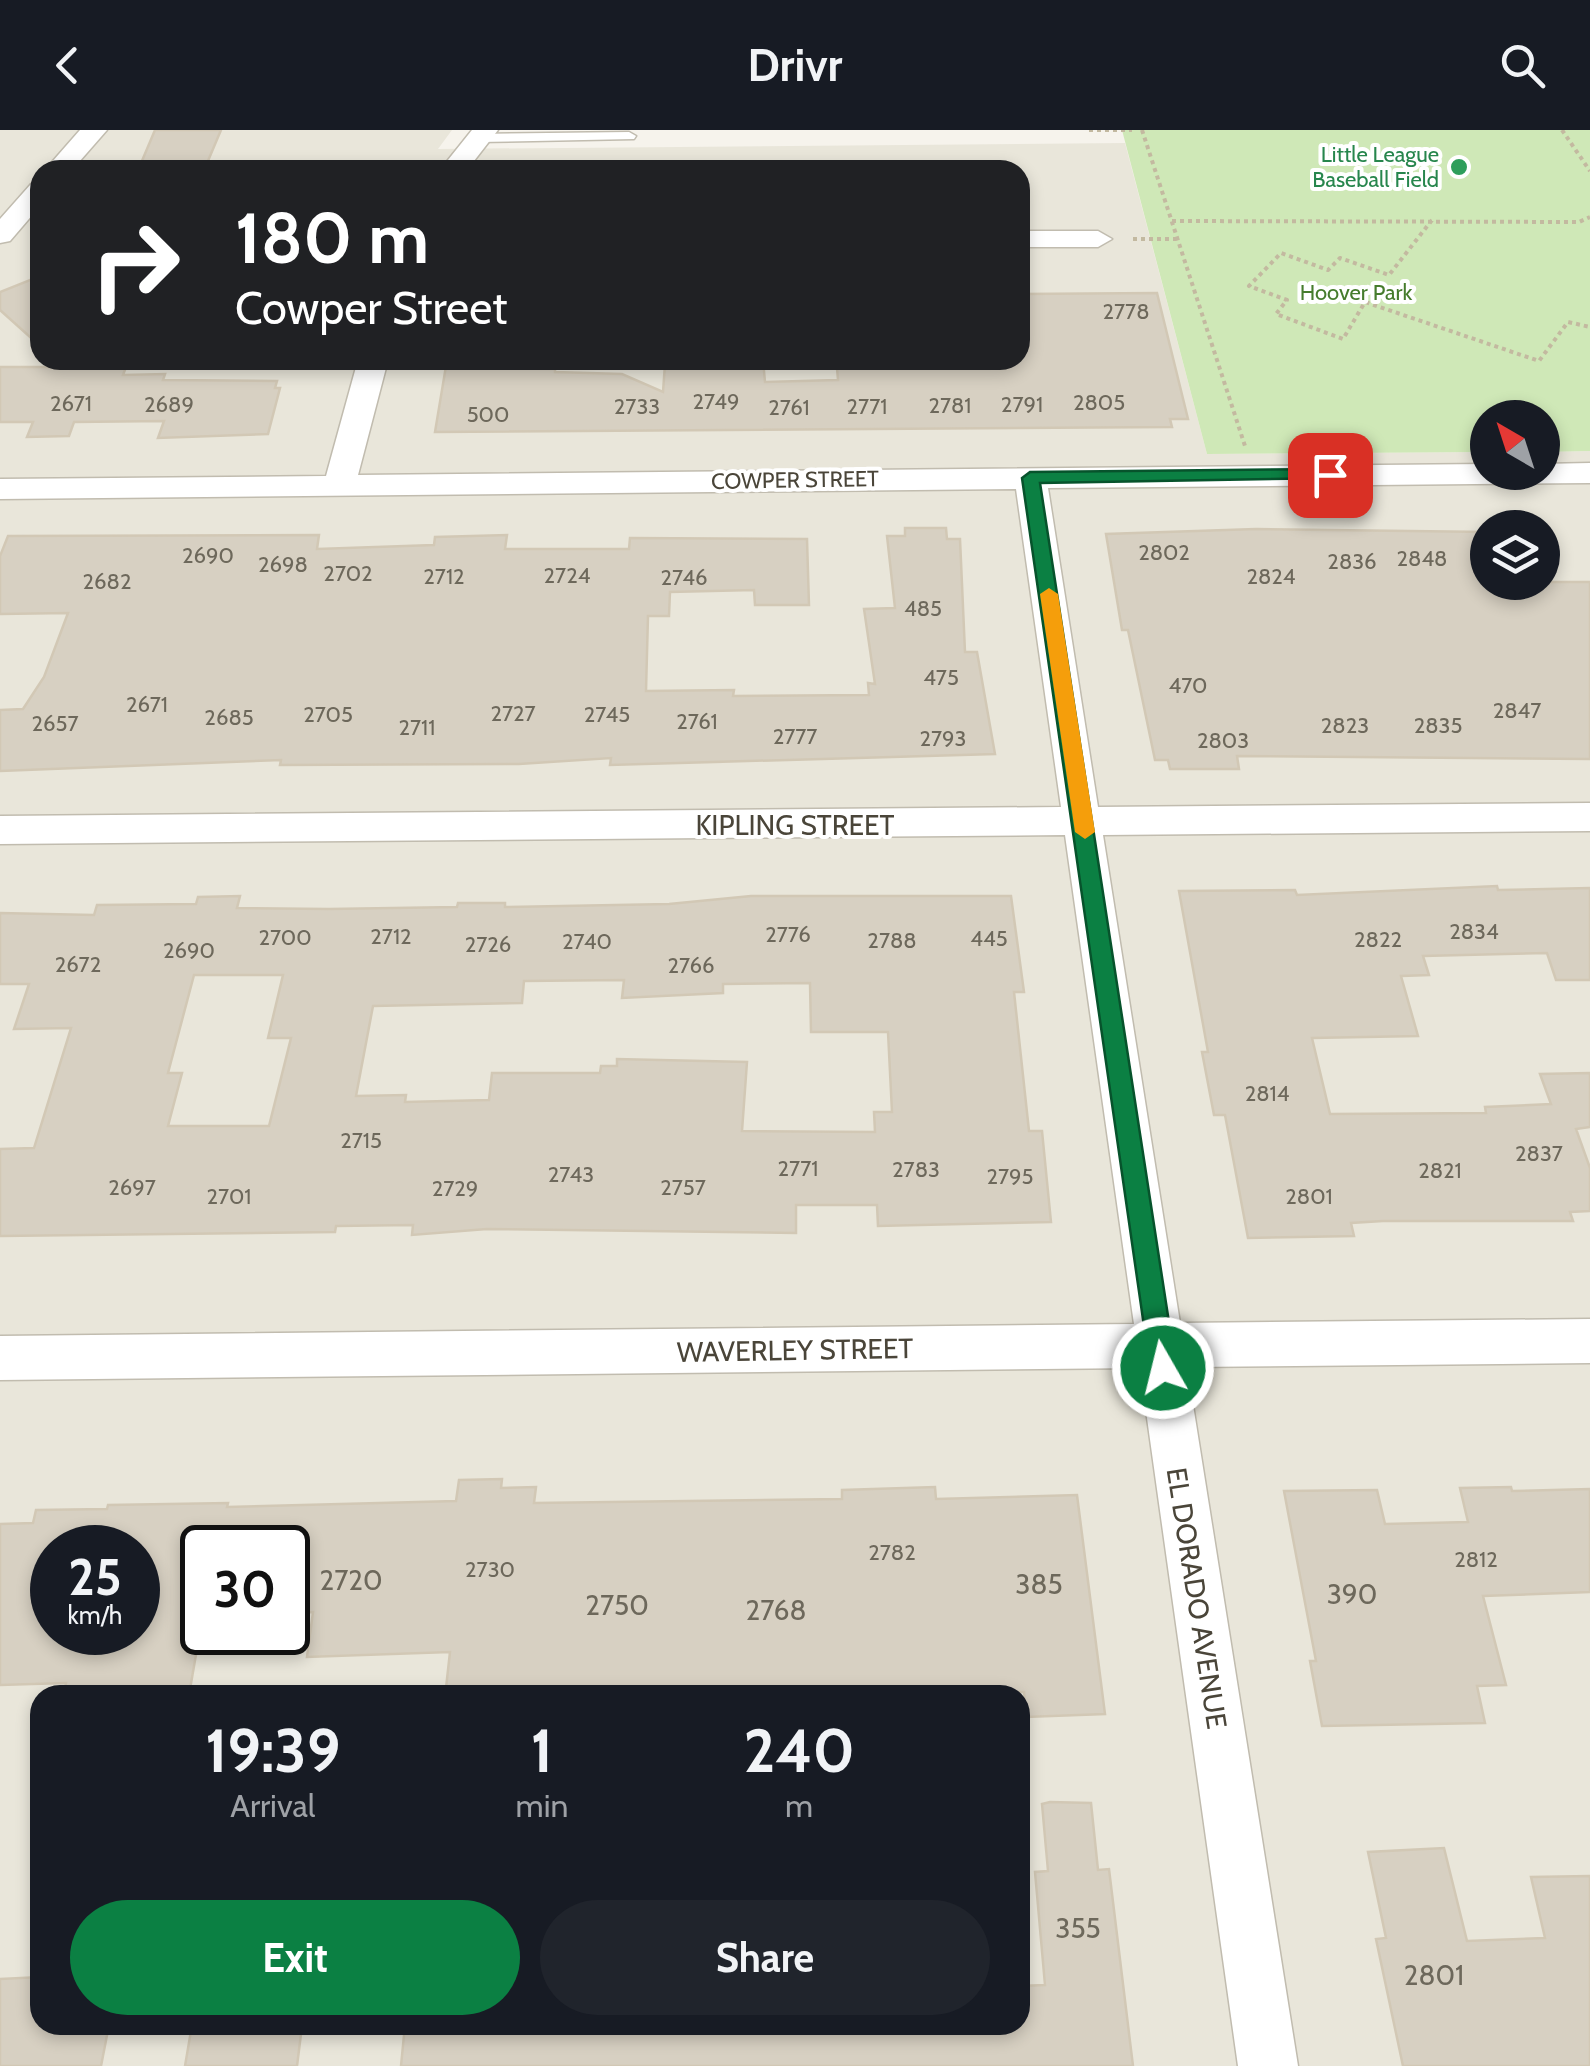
<!DOCTYPE html>
<style>
body{margin:0;font-family:Cabin,sans-serif;background:#20242c;color:#f1f3f6;height:100vh;display:flex;flex-direction:column;font-size:38px;white-space:nowrap}
*{box-sizing:border-box;margin:0}
p{font-size:32px;color:#9ea1a6}
.icon{flex:none;width:55px;height:55px;fill:none;stroke:currentColor;stroke-width:2;stroke-linecap:round;stroke-linejoin:round}
.map{position:relative;flex:1;overflow:hidden}
.panel{position:absolute;left:30px;top:1555px;width:1000px;height:350px;display:flex;flex-direction:column;background:#171b24;border-radius:30px;box-shadow:0 5px 15px #0003}
.panel>*{flex:none}
.banner{position:absolute;left:30px;top:30px;width:1000px;height:210px;border-radius:30px;box-shadow:0 5px 15px #0003;background:#202124;color:#fff;overflow:hidden}
.needle{width:65px;rotate:321deg}
.controls{position:absolute;left:1470px;top:270px;display:grid;gap:20px}
.controls a{display:grid;place-items:center;width:90px;height:90px;border-radius:50%;background:#171b24;box-shadow:0 5px 15px #0003;font-size:50px}
.speed{position:absolute;left:30px;top:1395px;display:flex;gap:20px;font-size:50px;font-weight:700;text-align:center}
.speed>*{display:grid;place-content:center;width:130px;height:130px;border-radius:50%;background:#171b24;box-shadow:0 5px 15px #0003;line-height:1}
.speed small{font-size:25px;font-weight:400}
.speed .limit{border:5px solid #111;border-radius:15px;background:#fff;color:#111}
.pin{position:absolute;display:grid;place-items:center;width:85px;height:85px;color:#fff;margin:-42px;border-radius:20px;box-shadow:0 5px 15px #0006}
.me{position:absolute;width:110px;margin:-55px;rotate:352deg;stroke-linejoin:round;filter:drop-shadow(0 0 8px #0008)}
.turn{display:flex;align-items:center;gap:35px;height:210px;padding:0 40px;font-size:45px}
.turn .icon{width:130px;height:130px;stroke-width:2.5}
.turn b{display:block;font-size:70px;line-height:85px}
.eta{display:flex;justify-content:space-evenly;align-items:center;height:170px;text-align:center}
.eta b{font-size:60px;font-weight:700;line-height:70px}
.cta{display:flex;gap:20px;margin-top:auto;padding:20px 40px}
.cta a{flex:1;height:115px;border-radius:60px;background:#0b8043;color:#fff;font-size:40px;font-weight:700;line-height:115px;text-align:center}
.cta a+a{background:#20242c;color:#f1f3f6}
header{display:flex;justify-content:space-between;align-items:center;height:130px;padding:0 40px;background:#171b24;font-size:45px;font-weight:700}
.map>svg:first-child{display:block}
.residential{fill:#e9e6da;fill-rule:evenodd}
.green{fill:#cfe8b7}
.building{fill:#d7d0c2;stroke:#d2c8b5;stroke-width:2.5;fill-rule:evenodd}
.lines{fill:none;stroke-linecap:round;stroke-linejoin:round}
.lane-casing{stroke:#c1bcaf;stroke-width:3}
.street-casing{stroke:#c1bcaf;stroke-width:3}
.path{stroke:#c3b9a0;stroke-width:4;stroke-dasharray:4 4;stroke-linecap:butt}
.lane{fill:#fff;fill-rule:evenodd}
.street{fill:#fff;fill-rule:evenodd}
.route{fill:#0b8043;stroke:#07532c;stroke-width:2.5}
.slow{fill:#f59e0b}
.leisure-dot{fill:#2e9e5b;stroke:#fff;stroke-width:4}
.labels{text-anchor:middle;dominant-baseline:central;stroke-width:8;stroke-linejoin:round;paint-order:stroke}
.far-leisure-label{font-size:22px;fill:#27864d;stroke:#fff;text-anchor:end}
.far-park-label{font-size:22px;fill:#467c2d;stroke:#fff}
.number-label{font-size:22px;fill:#6d685b}
.far-street-label{font-size:22px;fill:#4a4539;stroke:#fff}
.street-label{font-size:28px;fill:#4a4539;stroke:#fff}
.near-number-label{font-size:28px;fill:#6d685b}
</style>
<header><svg class="icon" aria-label="back" viewBox="0 0 24 24"><path d="M15 5l-7 7 7 7"/></svg>Drivr<svg class="icon" aria-label="search" viewBox="0 0 24 24"><circle cx="10" cy="10" r="6"/><path d="M15 15l6 6"/></svg></header>
<div class="map">
<svg width="1590" height="1936" viewBox="0 0 1590 1936">
<rect width="100%" height="100%" fill="#f6f3ec"/>
<path class="residential" d="M0 0H452L438 19 1125 13 1207 324 1487 322 1488 342H1542L1543 322 1590 321V1936H0ZM40 40H1020V230H40ZM1488 398H1542V452H1488ZM52 1418H138V1502H52ZM202 1418H288V1502H202ZM40 1565H1020V1895H40Z"/>
<path class="green" d="M1122 0H1590V321L1543 322 1542 288H1488L1487 322 1207 324Z"/>
<path class="building" d="M155 0H221L205 38H139Z
M40 146V216L0 180V162Z
M1157 163 1188 289H1170L1172 297 435 302 447 230H555V242L622 244 663 262 665 234 763 230 765 252 838 250 837 238H872V230H1020V164Z
M0 237H126L123 245 165 244 163 250 277 251 275 258H280L268 304 158 308 164 291 74 292 69 306 27 307 33 292H0Z
M905 398H946L947 409H960L965 522H977L995 624 610 635 611 628 519 634 280 635 281 630 0 641V580L23 579 44 547 68 483 0 484V426L8 406 319 405 317 419 434 415 435 407 507 405 505 419H629L630 408 807 409 809 475H755L754 460 670 462 669 486H648L646 561 734 560 733 566 869 565 868 553 875 554 864 479 895 478 887 406H905Z
M1256 399 1488 402V452H1590V629L1237 626 1239 639H1170L1168 630H1155L1128 500H1122L1106 404Z
M1497 756 1498 760 1590 758V850H1556L1547 823 1423 826 1429 845 1401 846 1418 906 1312 908 1330 984 1486 983 1485 977 1551 974 1540 944 1590 943V997L1576 999 1590 1038V1081L1570 1082 1573 1091H1383L1351 1093 1354 1106 1248 1108 1225 985H1214L1202 922H1208L1179 761 1295 760 1297 765Z
M240 766 237 778 329 779 457 777 458 773H505V777L669 774 751 766H1011L1024 862H1014L1029 1001H1042L1051 1092 878 1096 877 1075H796V1103L487 1099 412 1105 413 1095 336 1096 335 1102 0 1106V1019L34 1018 71 898 14 899 29 854H0V783L94 785 97 775 196 774 198 767ZM194 845H283L268 908H291L269 996H168L182 943H168ZM624 850 622 868 723 863V854L810 853 811 902H888L892 982H874L875 1002 742 1001 747 932 617 929V936H601L600 943H492L489 970 405 972 406 965 356 966 373 876 522 873 524 851Z
M502 1349 501 1358 536 1357 534 1373 842 1369V1360L935 1357 936 1369 1077 1365 1105 1584 1026 1587 1024 1562 501 1565 502 1558H446L450 1522 307 1527 313 1482 288 1483V1418H202V1490L189 1565H64L66 1553 0 1555V1394L33 1393 36 1380 107 1379 108 1375 228 1373 227 1377 456 1371 459 1350ZM52 1418H138V1502H52Z
M1511 1357 1512 1361 1590 1359V1462L1483 1466 1506 1555 1477 1556 1485 1593 1322 1596 1310 1531H1316L1284 1361 1377 1360 1385 1394 1468 1392 1460 1358Z
M1050 1672 1091 1673 1098 1740 1109 1739 1133 1936H401L405 1895H1020V1856L1045 1855 1035 1742 1048 1741 1042 1674Z
M1444 1718 1467 1811 1545 1808 1531 1747 1590 1746V1936H1403L1376 1809 1386 1808 1368 1722Z
M40 1847V1895H109L101 1936H0V1849Z
M192 1895 302 1896 297 1936H185Z"/>
<g class="lines">
<defs>
<path id="lane" d="M629 2 636 6 634 9 478 12 471 8 478 4Z"/>
<path id="street" d="M80 0H107L72 40H45Z
M472 0H498L467 40H440Z
M40 52V76L10 111 0 113V89L31 54Z
M1020 101H1098L1112 109 1098 117H1020Z
M358 230H388L358 345 1488 334V342H1542V334L1590 333V353L1048 358 1098 677 1590 673V701L1103 705 1180 1193 1590 1189V1233L1187 1237 1298 1936H1238L1140 1238 0 1250V1206L1134 1194 1065 705 0 714V686L1061 677 1016 359 0 369V349L326 346Z"/>
</defs>
<use href="#lane" class="lane-casing"/>
<use href="#street" class="street-casing"/>
<path class="path" d="M1089 0H1132
M1142 0 1245 316
M1562 0 1590 41
M1432 90 1389 145 1340 128 1328 140 1281 123 1249 156 1287 170 1276 184 1343 209 1365 172 1539 231 1568 192 1590 197
M1172 91 1579 92 1590 87
M1133 109H1177"/>
<use href="#lane" class="lane"/>
<use href="#street" class="street"/>
</g>
<path class="route" d="M1330 339 1335 341V348L1040 353 1176 1238 1172 1247 1163 1250 1154 1247 1150 1238 1022 348 1030 342Z"/>
<path class="slow" d="M1049 458 1058 464 1095 702 1085 709 1075 702 1040 464Z"/>
<circle class="leisure-dot" cx="1459" cy="37" r="10"/>
<g class="labels">
<g class="far-leisure-label">
<text x="1439" y="24">Little League<tspan x="1439" dy="25">Baseball Field</tspan></text>
</g>
<g class="far-park-label">
<text x="1356" y="162">Hoover Park</text>
</g>
<g class="number-label">
<text x="1126" y="181">2778</text>
<text x="716" y="271">2749</text>
<text x="1099" y="272">2805</text>
<text x="71" y="273">2671</text>
<text x="169" y="274">2689</text>
<text x="1022" y="274">2791</text>
<text x="950" y="275">2781</text>
<text x="637" y="276">2733</text>
<text x="867" y="276">2771</text>
<text x="789" y="277">2761</text>
<text x="488" y="284">500</text>
<text x="1164" y="422">2802</text>
<text x="208" y="425">2690</text>
<text x="1422" y="428">2848</text>
<text x="1352" y="431">2836</text>
<text x="283" y="434">2698</text>
<text x="348" y="443">2702</text>
<text x="567" y="445">2724</text>
<text x="444" y="446">2712</text>
<text x="1271" y="446">2824</text>
<text x="684" y="447">2746</text>
<text x="107" y="451">2682</text>
<text x="923" y="478">485</text>
<text x="941" y="547">475</text>
<text x="1188" y="555">470</text>
<text x="147" y="574">2671</text>
<text x="1517" y="580">2847</text>
<text x="513" y="583">2727</text>
<text x="328" y="584">2705</text>
<text x="607" y="584">2745</text>
<text x="229" y="587">2685</text>
<text x="697" y="591">2761</text>
<text x="55" y="593">2657</text>
<text x="1345" y="595">2823</text>
<text x="1438" y="595">2835</text>
<text x="417" y="597">2711</text>
<text x="795" y="606">2777</text>
<text x="943" y="608">2793</text>
<text x="1223" y="610">2803</text>
<text x="1474" y="801">2834</text>
<text x="788" y="804">2776</text>
<text x="391" y="806">2712</text>
<text x="285" y="807">2700</text>
<text x="989" y="808">445</text>
<text x="1378" y="809">2822</text>
<text x="892" y="810">2788</text>
<text x="587" y="811">2740</text>
<text x="488" y="814">2726</text>
<text x="189" y="820">2690</text>
<text x="78" y="834">2672</text>
<text x="691" y="835">2766</text>
<text x="1267" y="963">2814</text>
<text x="361" y="1010">2715</text>
<text x="1539" y="1023">2837</text>
<text x="798" y="1038">2771</text>
<text x="916" y="1039">2783</text>
<text x="1440" y="1040">2821</text>
<text x="571" y="1044">2743</text>
<text x="1010" y="1046">2795</text>
<text x="132" y="1057">2697</text>
<text x="683" y="1057">2757</text>
<text x="455" y="1058">2729</text>
<text x="229" y="1066">2701</text>
<text x="1309" y="1066">2801</text>
<text x="892" y="1422">2782</text>
<text x="1476" y="1429">2812</text>
<text x="490" y="1439">2730</text>
</g>
<g class="far-street-label">
<text transform="translate(795 350) rotate(-1)">COWPER STREET</text>
</g>
<g class="street-label">
<text x="795" y="695">KIPLING STREET</text>
<text transform="translate(795 1220) rotate(-1)">WAVERLEY STREET</text>
<text transform="translate(1197 1468) rotate(81)">EL DORADO AVENUE</text>
</g>
<g class="near-number-label">
<text x="351" y="1450">2720</text>
<text x="1039" y="1454">385</text>
<text x="1352" y="1464">390</text>
<text x="617" y="1475">2750</text>
<text x="776" y="1480">2768</text>
<text x="1078" y="1798">355</text>
<text x="1434" y="1845">2801</text>
</g>
</g>
</svg>
<div class="controls">
<a><svg class="needle" viewBox="-14 -14 28 28"><path d="M0-13l5 13h-10z" fill="#e53935"/><path d="M0 13l5-13h-10z" fill="#9ea1a6"/></svg></a>
<a><svg class="icon" aria-label="layers" viewBox="0 0 24 24"><path d="M12 4l9 5-9 5-9-5zM3 14l9 5 9-5"/></svg></a>
</div>
<div class="speed"><div>25<small>km/h</small></div><div class="limit">30</div></div>
<div class="pin" style="left:1330px;top:345px;background:#d93025"><svg class="icon" aria-label="arrive" viewBox="0 0 24 24"><path d="M6 21V4h12l-3 4 3 4H6"/></svg></div>
<svg class="me" style="left:1163px;top:1238px" viewBox="-20 -20 40 40"><circle r="17" fill="#0b8043" stroke="#fff" stroke-width="3"/><path d="M0-11L8 9 0 5-8 9z" fill="#fff"/></svg>
<div class="banner">
<div class="turn"><svg class="icon" aria-label="right" viewBox="0 0 24 24"><path d="M7 20v-9h11M14 6l5 5-5 5"/></svg><div><b>180 m</b>Cowper Street</div></div>
</div>
<section class="panel">
<div class="eta">
<div><b>19:39</b><p>Arrival</p></div>
<div><b>1</b><p>min</p></div>
<div><b>240</b><p>m</p></div>
</div>
<div class="cta"><a>Exit</a><a>Share</a></div>
</section>
</div>
